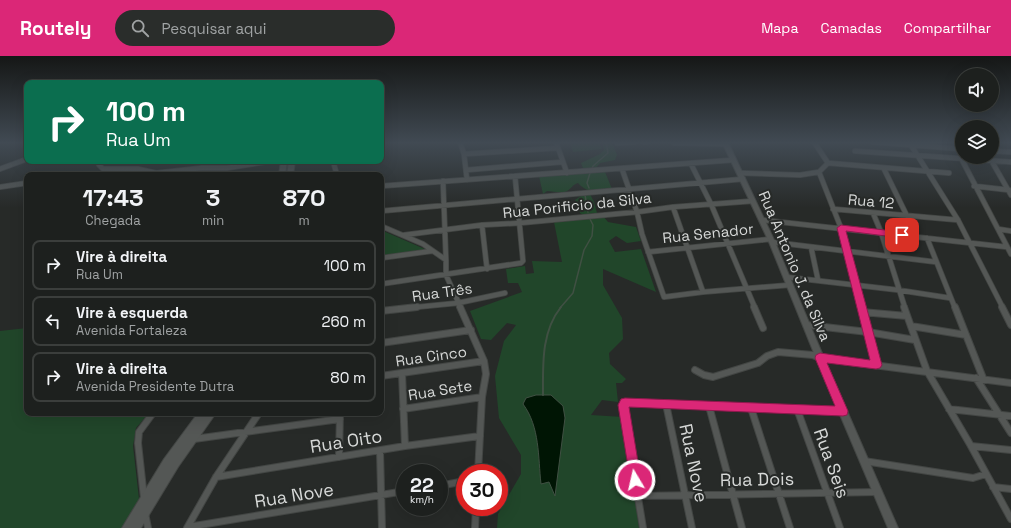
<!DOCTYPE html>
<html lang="pt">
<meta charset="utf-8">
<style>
body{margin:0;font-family:"Space Grotesk",sans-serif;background:#2a2d2b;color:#f1f3f6;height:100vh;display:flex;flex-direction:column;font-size:15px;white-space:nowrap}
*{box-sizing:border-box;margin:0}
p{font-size:13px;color:#a0a3a4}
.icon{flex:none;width:22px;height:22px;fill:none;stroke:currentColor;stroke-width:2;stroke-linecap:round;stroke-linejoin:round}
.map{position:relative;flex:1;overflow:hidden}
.sheet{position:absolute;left:24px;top:116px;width:360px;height:244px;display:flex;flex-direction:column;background:#1d201e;border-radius:8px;box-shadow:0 4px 16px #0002,0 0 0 1px #3b3e3c}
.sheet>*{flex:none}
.hud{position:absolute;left:24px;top:24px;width:360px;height:84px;border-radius:8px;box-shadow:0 4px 16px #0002,0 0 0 1px #3b3e3c;background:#0b6e4f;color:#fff;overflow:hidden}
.fabs{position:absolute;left:955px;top:12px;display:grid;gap:8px}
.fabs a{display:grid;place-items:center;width:44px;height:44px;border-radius:50%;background:#1d201e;box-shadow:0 4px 16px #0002,0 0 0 1px #3b3e3c;font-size:20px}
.speed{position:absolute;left:396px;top:408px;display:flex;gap:8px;font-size:20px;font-weight:700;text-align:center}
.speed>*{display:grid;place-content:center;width:52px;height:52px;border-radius:50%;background:#1d201e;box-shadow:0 4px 16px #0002,0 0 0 1px #3b3e3c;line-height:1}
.speed small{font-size:10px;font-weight:400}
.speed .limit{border:6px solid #d22;background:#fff;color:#111}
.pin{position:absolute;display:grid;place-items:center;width:34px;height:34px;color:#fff;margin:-17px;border-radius:8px;box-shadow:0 2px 6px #0006}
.me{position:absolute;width:44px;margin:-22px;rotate:351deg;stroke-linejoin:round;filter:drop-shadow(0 0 3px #0008)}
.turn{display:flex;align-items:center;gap:14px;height:84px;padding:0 16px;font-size:18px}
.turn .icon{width:52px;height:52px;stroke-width:2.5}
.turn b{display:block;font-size:28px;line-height:34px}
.eta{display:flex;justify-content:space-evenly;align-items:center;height:68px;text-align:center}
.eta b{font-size:24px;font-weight:700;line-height:28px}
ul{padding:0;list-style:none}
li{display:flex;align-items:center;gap:12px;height:50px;margin:0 8px 6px;padding:0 8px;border:2px solid #3b3e3c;border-radius:8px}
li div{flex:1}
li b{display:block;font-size:15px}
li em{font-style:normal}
header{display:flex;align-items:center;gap:24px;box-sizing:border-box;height:56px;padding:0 20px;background:#db2777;color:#fff}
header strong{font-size:19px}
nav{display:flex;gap:22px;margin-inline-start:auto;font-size:14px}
.search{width:280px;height:36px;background:#2a2d2b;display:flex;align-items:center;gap:10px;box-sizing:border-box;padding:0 14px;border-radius:22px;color:#a0a3a4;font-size:15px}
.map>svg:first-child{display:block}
.green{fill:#21462a}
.water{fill:#001504;stroke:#405043}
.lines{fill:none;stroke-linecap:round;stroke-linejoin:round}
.stream-far1{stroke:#405043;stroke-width:1.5}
.stream{stroke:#405043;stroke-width:2}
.street-far1-casing{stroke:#434644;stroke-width:6}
.street-casing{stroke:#434644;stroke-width:8}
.secondary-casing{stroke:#434644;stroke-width:2}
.street-far1{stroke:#545755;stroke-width:4.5}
.street{stroke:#545755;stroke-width:6}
.secondary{fill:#545755;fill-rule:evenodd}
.route{fill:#db2777;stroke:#8e194d}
.labels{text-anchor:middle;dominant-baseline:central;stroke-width:4;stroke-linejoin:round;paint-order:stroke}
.street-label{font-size:15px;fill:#d6d8d7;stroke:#272a28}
.near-street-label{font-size:18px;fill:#d6d8d7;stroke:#272a28}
</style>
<header>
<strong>Routely</strong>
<div class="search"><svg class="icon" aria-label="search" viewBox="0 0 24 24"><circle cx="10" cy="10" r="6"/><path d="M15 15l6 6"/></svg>Pesquisar aqui</div>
<nav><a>Mapa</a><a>Camadas</a><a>Compartilhar</a></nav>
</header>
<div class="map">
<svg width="1011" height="472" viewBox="0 0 1011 472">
<rect width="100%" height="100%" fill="#272a28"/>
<path class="green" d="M570 86H599L602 93 573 96Z
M602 86H612L617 99 615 104 600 107 595 113 581 115 583 112 581 107 600 98 604 94Z
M605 116 612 133C597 134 589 139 578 127 572 129 572 132 567 135 562 138 553 135 547 135L543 138 539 120Z
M590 138 594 146 597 157 583 159 580 157 578 148 575 144 581 140Z
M603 160 608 166 636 171 641 185 627 187 616 180 609 185 615 196 641 193 656 236 603 213V229L622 262 623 283 609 297 610 308 626 323 622 327H616L618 346 602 344 591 359 623 361 639 472H497L498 458 521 418V399L499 362 495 320 504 285 516 269 507 267 491 284 481 283 470 255 522 236 518 227H508L506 213 525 210 526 218 534 217 532 205 562 206 554 166Z
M381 174 427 194 381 200Z
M27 272V357H149L136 372 133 390 139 443 123 472H0V275Z"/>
<path class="water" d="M536 339H551L563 350 565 362 555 440 549 426 541 428C538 401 540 371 523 348L526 342Z"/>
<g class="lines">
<path class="stream-far1" d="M592 113 593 110 608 97 606 86
M589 132 587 127 590 117
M585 139 588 156
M560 252 573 237 584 194 592 180 593 169 590 163"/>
<path class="stream" d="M543 339C543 309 541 276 561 251"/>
<defs>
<path id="street-far1" d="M460 86 464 98 467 124
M556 86 567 117
M644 86H647
M814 86 828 107
M873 86 962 93
M909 86 958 164 1003 252
M617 87 635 86
M674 87 726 88
M855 95 1011 106
M992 95 1011 96
M464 98 557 92
M961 102 1011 198
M991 104 1011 139
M100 105 99 109 103 113H138L156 117 202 112H227L271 105
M333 105 337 119
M828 107 819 116 841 172 862 252
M828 107 949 117
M691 108 711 148 755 252
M0 113 27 103
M622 113 637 156 642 178 664 241 703 236 790 229
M884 113 907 160
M466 114 562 106
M740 117 800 119 819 116
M443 125 446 204
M381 130 733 104
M974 130 1009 134
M0 131 27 127
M673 151 703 236
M833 153 958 164
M381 155 743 123
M873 157 881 176 905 252
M762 164 1007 191
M482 169 487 213
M381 170 423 188 446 204V219L461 252
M998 173 1011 175
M404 179 482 169 520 167 637 156 673 151 753 145
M927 182 955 252
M772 186 936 206
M811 191 818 224
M648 196 771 183
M381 202 432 195
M786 221 898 234 950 242
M381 228 521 207 523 205 515 120
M407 252 458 247 505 237"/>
<path id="street" d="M460 251 484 305 486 318 482 341 478 417
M754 251 763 272
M862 251 877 309
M904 251 927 315 971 390 1011 463
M955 251 983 322
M1002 251 1011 269
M381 255 417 251
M862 256 907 260
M807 269 868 276 915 284
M911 270 966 279
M381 287 471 274
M695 314 704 319 713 321 758 307 767 300 778 296 813 299 820 302 1011 327
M402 317 405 390
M381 320 484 305
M976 322 1011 377
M666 348 692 472
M709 350 742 472
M751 352 790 472
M403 353 482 341
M797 353 840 472
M949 353 1011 360
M194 383 340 363
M971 390 1011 394
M380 395 382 472
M339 401 340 357
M864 405 973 422 986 418
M216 421 405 390 480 380
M439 430 465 425
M993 431 1011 433
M637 440 878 436
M144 442 138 387 139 376 153 357
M145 457 148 472
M188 471 405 435
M187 472 216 421 259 357
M475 472 476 451
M643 472 623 349 625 347 843 355"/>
<path id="secondary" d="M722 86H728L775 186 824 302 898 472H888L816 302 769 186Z
M281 105H287L285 119H279Z
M289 105H295L293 119H287Z
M198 357H216L178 411 141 472H122L164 403Z"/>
</defs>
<use href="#street-far1" class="street-far1-casing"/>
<use href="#street" class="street-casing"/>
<use href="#secondary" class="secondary-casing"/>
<use href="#street-far1" class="street-far1"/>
<use href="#street" class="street"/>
<use href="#secondary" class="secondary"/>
</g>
<linearGradient id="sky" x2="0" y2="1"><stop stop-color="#151716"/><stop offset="0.57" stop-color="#414a53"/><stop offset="1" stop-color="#414a53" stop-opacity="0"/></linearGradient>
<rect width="1011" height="152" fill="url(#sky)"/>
<path class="route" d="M841 169 902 176 906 179 902 182 846 175 882 309 880 312 876 313 827 307 848 355 847 359 843 360 629 351 641 424 639 429 635 430 631 429 618 349 621 343 625 342 835 350 815 302 816 299 820 297 870 304 837 172Z"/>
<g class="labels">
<g class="street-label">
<text transform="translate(871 145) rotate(5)">Rua 12</text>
<text transform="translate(577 149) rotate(-6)">Rua Porificio da Silva</text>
<text transform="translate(708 177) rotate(-6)">Rua Senador</text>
<text transform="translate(795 210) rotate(67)">Rua Antonio J. da Silva</text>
<text transform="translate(442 236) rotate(-8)">Rua Três</text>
<text transform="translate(431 300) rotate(-8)">Rua Cinco</text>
<text transform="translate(440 334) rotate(-9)">Rua Sete</text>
</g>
<g class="near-street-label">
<text transform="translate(346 385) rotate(-9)">Rua Oito</text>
<text transform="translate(694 407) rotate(78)">Rua Nove</text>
<text transform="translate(832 407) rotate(70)">Rua Seis</text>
<text transform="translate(757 423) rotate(-1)">Rua Dois</text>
<text transform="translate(294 439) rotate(-9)">Rua Nove</text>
</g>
</g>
</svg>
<div class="fabs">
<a><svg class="icon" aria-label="sound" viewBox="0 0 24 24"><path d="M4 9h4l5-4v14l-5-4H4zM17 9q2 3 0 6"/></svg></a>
<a><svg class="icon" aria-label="layers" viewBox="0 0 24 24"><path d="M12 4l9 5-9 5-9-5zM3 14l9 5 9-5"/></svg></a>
</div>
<div class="speed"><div>22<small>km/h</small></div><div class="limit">30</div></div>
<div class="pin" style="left:902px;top:179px;background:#d93025"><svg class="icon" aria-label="arrive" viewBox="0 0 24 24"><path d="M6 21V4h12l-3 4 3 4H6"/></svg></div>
<svg class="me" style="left:635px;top:424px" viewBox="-20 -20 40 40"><circle r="17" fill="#db2777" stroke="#fff" stroke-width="3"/><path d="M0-11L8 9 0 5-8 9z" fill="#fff"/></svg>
<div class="hud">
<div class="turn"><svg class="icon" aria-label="right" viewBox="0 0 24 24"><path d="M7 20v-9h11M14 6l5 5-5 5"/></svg><div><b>100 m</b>Rua Um</div></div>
</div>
<section class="sheet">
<div class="eta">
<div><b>17:43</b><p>Chegada</p></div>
<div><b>3</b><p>min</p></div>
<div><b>870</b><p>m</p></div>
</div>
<ul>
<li><svg class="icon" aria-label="right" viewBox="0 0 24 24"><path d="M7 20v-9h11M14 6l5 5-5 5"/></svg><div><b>Vire à direita</b><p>Rua Um</p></div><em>100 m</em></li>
<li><svg class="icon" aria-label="left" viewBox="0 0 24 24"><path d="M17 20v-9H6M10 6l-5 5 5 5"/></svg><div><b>Vire à esquerda</b><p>Avenida Fortaleza</p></div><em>260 m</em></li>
<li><svg class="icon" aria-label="right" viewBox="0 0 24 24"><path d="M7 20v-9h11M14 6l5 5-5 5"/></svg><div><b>Vire à direita</b><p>Avenida Presidente Dutra</p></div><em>80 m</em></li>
</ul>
</section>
</div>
